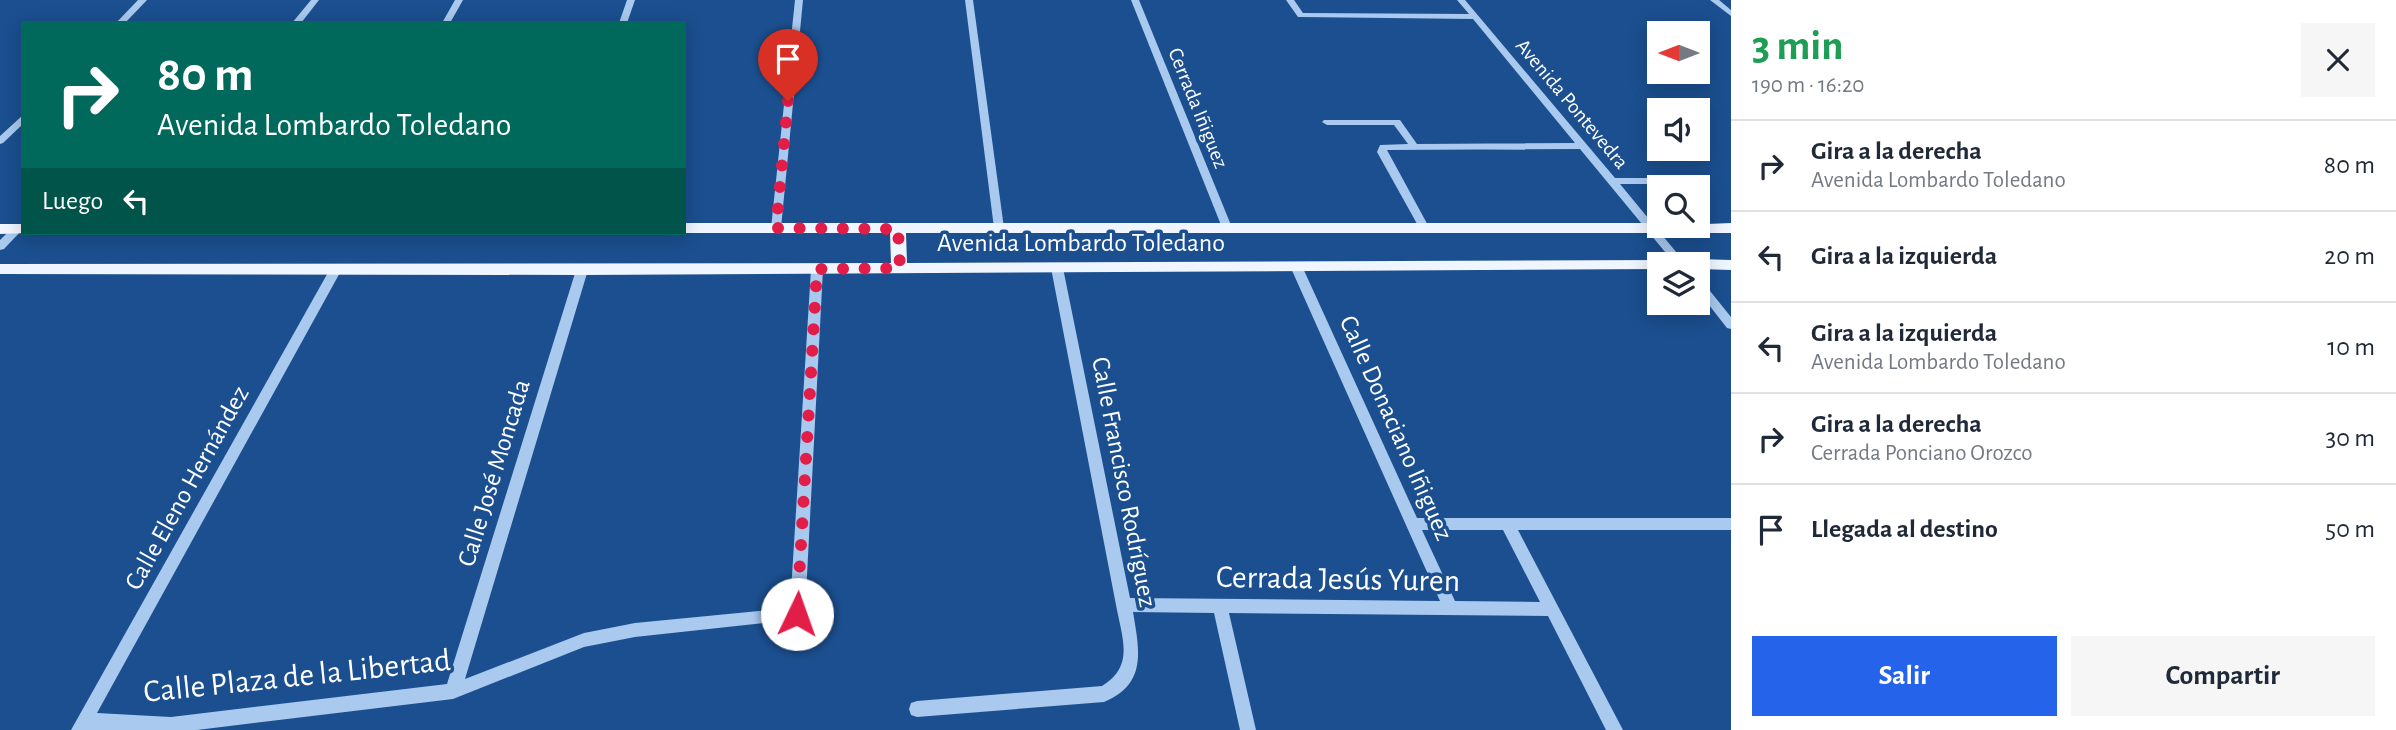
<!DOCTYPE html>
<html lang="es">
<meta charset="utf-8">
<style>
body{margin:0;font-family:"Alegreya Sans",sans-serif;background:#f6f6f7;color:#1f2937;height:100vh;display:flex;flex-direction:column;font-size:26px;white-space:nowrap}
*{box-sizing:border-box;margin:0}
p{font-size:23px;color:#747a83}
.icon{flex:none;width:38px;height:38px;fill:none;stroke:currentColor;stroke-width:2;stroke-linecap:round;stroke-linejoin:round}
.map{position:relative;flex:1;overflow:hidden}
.sheet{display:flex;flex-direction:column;background:#fff;width:665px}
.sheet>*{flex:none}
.hud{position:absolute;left:21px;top:21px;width:665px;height:214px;border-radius:0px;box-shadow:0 4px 18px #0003;background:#00695c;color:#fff;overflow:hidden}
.needle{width:46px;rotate:270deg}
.buttons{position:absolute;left:1647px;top:21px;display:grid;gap:14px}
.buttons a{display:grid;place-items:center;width:63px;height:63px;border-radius:0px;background:#fff;box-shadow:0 4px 18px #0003;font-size:35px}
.pin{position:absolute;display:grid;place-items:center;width:60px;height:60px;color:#fff;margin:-72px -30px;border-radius:50% 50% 50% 0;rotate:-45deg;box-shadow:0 0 7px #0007}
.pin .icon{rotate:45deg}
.me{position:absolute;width:77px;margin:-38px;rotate:3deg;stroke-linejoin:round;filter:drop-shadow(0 0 5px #0008)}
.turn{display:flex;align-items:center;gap:24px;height:147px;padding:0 21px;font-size:32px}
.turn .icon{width:91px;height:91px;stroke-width:2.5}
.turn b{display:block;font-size:49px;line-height:60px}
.then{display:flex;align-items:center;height:66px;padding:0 21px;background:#0003;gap:14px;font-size:26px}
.round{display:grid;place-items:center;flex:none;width:74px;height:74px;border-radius:0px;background:#f6f6f7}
.headline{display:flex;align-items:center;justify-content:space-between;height:119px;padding:0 21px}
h1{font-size:42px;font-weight:600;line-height:52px;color:#1e9e55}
.cta{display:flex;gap:14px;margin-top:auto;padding:14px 21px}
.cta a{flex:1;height:80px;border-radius:0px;background:#2563eb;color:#fff;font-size:28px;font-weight:600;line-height:80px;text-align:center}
.cta a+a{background:#f6f6f7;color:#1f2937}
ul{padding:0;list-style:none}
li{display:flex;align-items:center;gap:21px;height:91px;padding:0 21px;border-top:2px solid #e0e1e3}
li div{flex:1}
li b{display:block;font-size:26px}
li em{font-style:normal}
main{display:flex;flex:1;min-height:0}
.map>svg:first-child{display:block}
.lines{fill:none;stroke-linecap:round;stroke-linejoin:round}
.minor{fill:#a9c9ee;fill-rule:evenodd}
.major{fill:#f0f6ff;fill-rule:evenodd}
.route{stroke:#e11d48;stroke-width:12;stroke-dasharray:0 21.6}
.labels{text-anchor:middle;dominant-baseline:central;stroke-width:7;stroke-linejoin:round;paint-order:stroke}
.far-street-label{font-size:21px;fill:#fff;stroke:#1b4f8f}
.street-label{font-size:26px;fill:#fff;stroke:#1b4f8f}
.near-street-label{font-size:32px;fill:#fff;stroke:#1b4f8f}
</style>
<main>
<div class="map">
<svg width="1731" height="730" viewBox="0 0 1731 730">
<rect width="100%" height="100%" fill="#1b4f8f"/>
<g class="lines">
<path class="minor" d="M138 0H147L125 23H116Z
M311 0H319L301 23H292Z
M455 0H463L450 23H442Z
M627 0H635L627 23H619Z
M795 0H803L781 228 776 231 771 228Z
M965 0H973L1004 228 999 231 994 228Z
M1131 0H1139L1233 230 1232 232 1228 233 1223 230Z
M1286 0H1294L1303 13 1469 14 1457 0H1465L1615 178H1657L1661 179 1667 187H1659V189L1654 184H1620L1686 264H1675L1580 149 1387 150 1430 229 1429 231H1421L1377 152 1380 145 1408 144 1394 125H1327L1322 122 1324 120H1400L1417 144 1575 143 1473 19 1301 17H1298Z
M1710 0H1719L1731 10V16Z
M23 115V124L3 143 0 144V136Z
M17 226 22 229 21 231 4 249 0 250V240L13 227Z
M1296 262 1302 266 1417 518H1731V530H1518L1623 730H1606L1548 616 1229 613 1256 730H1240L1214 613 1133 612C1139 649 1148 684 1104 702L917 717 911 715 909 709 911 703 917 701 1102 686C1135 666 1122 638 1116 605L1051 268 1057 264 1063 268 1130 598 1440 601 1290 266ZM1422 530H1503L1540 602 1455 601Z
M336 265 342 269 97 713 171 717 447 684 576 270 582 266 588 270 465 679 584 633 635 623 790 608 811 269 817 265 823 269 805 614 802 619 635 637 584 647 453 699 197 730H71L330 269Z
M1698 280 1702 281 1731 317V329L1727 328 1698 291Z"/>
<path class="major" d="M684 223H1659V226L1731 223V233H906L907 263 1665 260 1667 264H1659V269L582 275 0 274V264L891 263 890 233H684Z
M0 224H23V233H27L0 234Z
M1698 259 1731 260V270L1698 269V264H1690Z"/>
</g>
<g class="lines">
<path class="route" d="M788 101 776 228 898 229 900 268 817 269 797 614"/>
</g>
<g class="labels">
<g class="far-street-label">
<text transform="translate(1572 104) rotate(50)">Avenida Pontevedra</text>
<text transform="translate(1198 108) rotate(68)">Cerrada Iñiguez</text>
</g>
<g class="street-label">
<text x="1081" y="243">Avenida Lombardo Toledano</text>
<text transform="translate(1396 428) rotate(66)">Calle Donaciano Iñiguez</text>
<text transform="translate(494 473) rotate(-73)">Calle José Moncada</text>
<text transform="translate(1124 482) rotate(79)">Calle Francisco Rodríguez</text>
<text transform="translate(187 488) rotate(-61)">Calle Eleno Hernández</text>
</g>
<g class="near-street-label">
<text transform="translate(1338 579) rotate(1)">Cerrada Jesús Yuren</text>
<text transform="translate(297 676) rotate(-6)">Calle Plaza de la Libertad</text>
</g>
</g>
</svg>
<div class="buttons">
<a><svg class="needle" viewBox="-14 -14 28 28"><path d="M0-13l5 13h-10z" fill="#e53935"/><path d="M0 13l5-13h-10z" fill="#747a83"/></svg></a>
<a><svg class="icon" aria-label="sound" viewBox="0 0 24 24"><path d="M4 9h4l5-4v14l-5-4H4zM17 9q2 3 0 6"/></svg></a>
<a><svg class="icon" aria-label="search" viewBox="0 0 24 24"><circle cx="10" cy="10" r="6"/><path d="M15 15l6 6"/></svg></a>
<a><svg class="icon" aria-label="layers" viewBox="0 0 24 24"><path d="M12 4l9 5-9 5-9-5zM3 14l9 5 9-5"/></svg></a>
</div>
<div class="pin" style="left:788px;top:101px;background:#d93025"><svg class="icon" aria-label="arrive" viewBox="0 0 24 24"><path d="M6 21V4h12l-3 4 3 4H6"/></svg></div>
<svg class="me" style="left:797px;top:614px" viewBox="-20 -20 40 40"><circle r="19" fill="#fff"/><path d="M0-13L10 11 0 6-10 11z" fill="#e11d48"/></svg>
<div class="hud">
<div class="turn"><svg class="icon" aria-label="right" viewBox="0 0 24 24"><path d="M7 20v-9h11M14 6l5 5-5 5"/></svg><div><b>80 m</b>Avenida Lombardo Toledano</div></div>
<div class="then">Luego<svg class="icon" aria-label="left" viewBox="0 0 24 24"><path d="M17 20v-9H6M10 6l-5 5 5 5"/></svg></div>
</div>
</div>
<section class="sheet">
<div class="headline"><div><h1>3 min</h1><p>190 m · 16:20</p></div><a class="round"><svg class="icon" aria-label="close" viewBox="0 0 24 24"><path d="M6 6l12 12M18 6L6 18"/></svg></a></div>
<ul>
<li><svg class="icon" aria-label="right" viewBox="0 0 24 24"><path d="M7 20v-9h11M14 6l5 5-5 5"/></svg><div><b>Gira a la derecha</b><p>Avenida Lombardo Toledano</p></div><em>80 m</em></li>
<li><svg class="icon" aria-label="left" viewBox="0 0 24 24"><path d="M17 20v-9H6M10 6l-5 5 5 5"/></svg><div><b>Gira a la izquierda</b></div><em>20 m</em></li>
<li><svg class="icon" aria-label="left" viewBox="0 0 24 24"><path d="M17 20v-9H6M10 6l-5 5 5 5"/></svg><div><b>Gira a la izquierda</b><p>Avenida Lombardo Toledano</p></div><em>10 m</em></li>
<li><svg class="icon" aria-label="right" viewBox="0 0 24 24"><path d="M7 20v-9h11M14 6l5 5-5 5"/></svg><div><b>Gira a la derecha</b><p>Cerrada Ponciano Orozco</p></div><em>30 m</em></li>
<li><svg class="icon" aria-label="arrive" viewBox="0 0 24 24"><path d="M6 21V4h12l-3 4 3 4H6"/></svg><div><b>Llegada al destino</b></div><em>50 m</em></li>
</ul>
<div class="cta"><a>Salir</a><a>Compartir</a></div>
</section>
</main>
